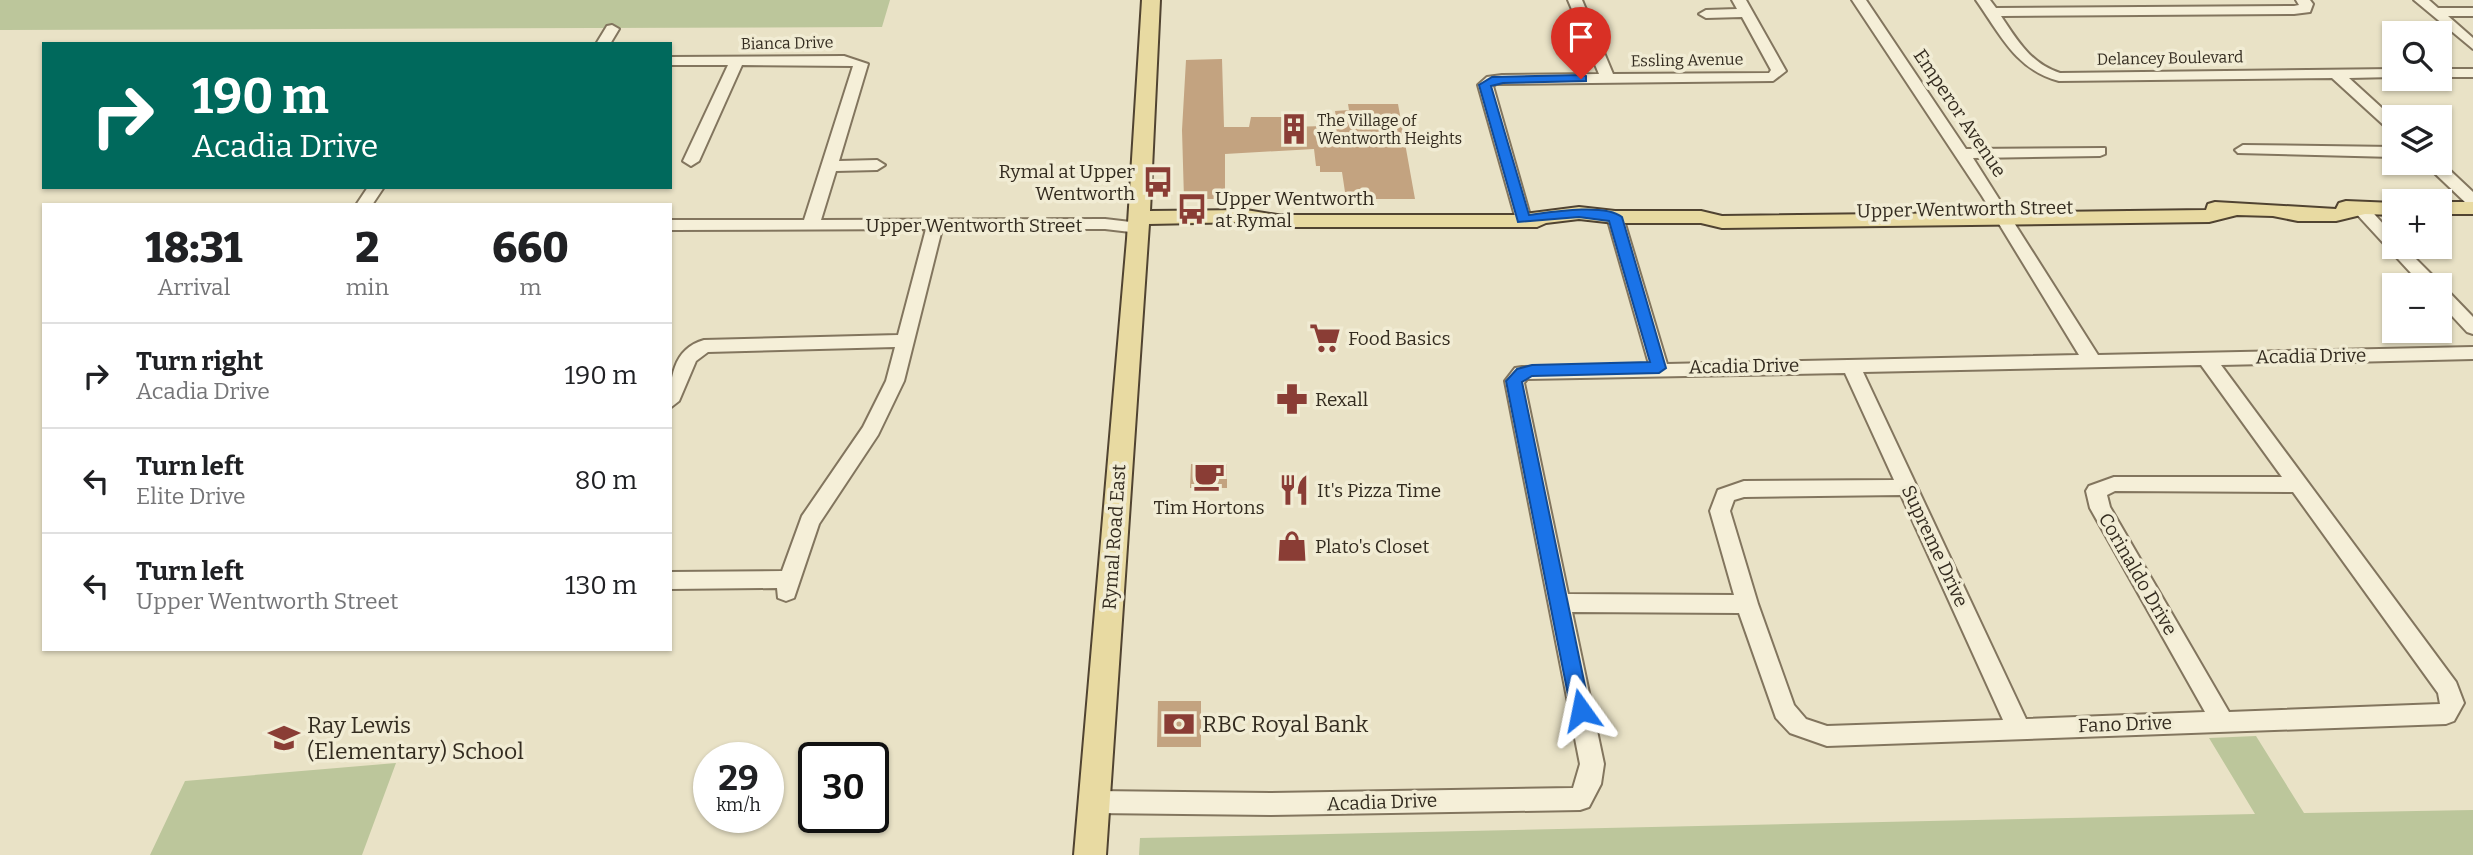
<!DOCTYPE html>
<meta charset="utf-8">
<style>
body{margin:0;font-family:Bitter,serif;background:#f6f6f6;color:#202124;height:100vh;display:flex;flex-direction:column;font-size:26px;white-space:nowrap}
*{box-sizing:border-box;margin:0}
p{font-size:23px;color:#757577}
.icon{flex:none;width:38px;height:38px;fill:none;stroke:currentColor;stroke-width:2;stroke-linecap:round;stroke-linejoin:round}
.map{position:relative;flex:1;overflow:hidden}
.side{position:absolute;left:42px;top:203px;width:630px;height:448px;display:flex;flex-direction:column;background:#fff;border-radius:0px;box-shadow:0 2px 5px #0004}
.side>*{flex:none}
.top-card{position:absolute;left:42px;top:42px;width:630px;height:147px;border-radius:0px;box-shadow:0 2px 5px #0004;background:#00695c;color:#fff;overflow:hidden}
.fabs{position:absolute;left:2382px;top:21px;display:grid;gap:14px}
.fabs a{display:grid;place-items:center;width:70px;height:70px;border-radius:0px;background:#fff;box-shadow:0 2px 5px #0004;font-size:35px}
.speed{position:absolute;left:693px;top:742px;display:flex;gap:14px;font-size:35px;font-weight:700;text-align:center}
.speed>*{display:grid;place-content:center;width:91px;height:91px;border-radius:50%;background:#fff;box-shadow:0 2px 5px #0004;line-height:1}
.speed small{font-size:18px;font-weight:400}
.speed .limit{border:4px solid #111;border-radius:10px;background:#fff;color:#111}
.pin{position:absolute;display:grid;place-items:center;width:60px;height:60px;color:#fff;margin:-72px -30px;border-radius:50% 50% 50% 0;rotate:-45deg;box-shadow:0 0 7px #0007}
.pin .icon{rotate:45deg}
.me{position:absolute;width:77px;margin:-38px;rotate:348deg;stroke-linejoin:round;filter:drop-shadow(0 0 5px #0008)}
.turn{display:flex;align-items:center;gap:24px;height:147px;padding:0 35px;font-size:32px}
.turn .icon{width:91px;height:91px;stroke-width:2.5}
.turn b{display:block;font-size:49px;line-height:60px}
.eta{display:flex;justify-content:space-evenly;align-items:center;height:119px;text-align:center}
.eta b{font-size:42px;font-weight:800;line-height:49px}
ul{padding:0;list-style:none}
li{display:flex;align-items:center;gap:21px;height:105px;padding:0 35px;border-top:2px solid #e0e0e0}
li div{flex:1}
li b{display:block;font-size:26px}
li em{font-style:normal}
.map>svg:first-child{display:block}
.green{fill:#bcc69b}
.building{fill:#c3a380}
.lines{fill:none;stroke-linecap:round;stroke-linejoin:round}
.minor-casing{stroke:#82755e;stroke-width:4}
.major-casing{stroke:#504331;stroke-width:4}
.minor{fill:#f5efd8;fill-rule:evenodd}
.major{fill:#e8daa2;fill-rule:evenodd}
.route{fill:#1a73e8;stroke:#114b97;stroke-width:2}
.labels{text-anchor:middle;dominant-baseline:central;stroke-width:7;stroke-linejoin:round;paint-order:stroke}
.far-street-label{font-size:16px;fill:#342c20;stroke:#f1ecd4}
.far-poi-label{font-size:16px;fill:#342c20;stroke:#f1ecd4;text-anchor:start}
.street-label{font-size:19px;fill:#342c20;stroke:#f1ecd4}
.poi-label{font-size:19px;fill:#342c20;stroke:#f1ecd4;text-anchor:start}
.near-poi-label{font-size:23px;fill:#342c20;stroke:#f1ecd4;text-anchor:start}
</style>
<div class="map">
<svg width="2473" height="855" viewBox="0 0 2473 855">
<rect width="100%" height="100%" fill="#e9e2c6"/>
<path class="green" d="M0 0H890L882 27 0 30Z
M2256 736 2304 813 2473 810V855H1139L1140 838 2255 814 2209 738Z
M396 763 362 855H150L185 781Z"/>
<path class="building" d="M1222 59 1224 127H1249L1251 117H1284L1287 127 1325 126 1337 124 1335 111 1349 110 1348 104H1398L1415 199H1361L1360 192H1345L1342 172H1320V166H1316L1314 149 1225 154V199H1184L1182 130 1186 60Z
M1191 464H1227V488H1190Z
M1158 701H1201V747H1157Z"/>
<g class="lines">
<defs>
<path id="minor" d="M1568 0H1582L1613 74 1769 73 1771 70 1742 17 1706 18 1699 14 1706 10 1737 9 1732 0H1746L1786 71 1773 81 1496 84 1493 86 1531 219 1529 223H1517L1478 85 1487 77 1502 75 1599 74Z
M1852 0H1866L1966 149 2105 148V154L2100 156 1973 158 2098 355 2473 347V359L2221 365 2456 682 2464 703 2454 721 2446 724 1827 746 1790 733 1776 718 1739 613 1572 612 1604 764 1601 784 1589 807 1580 810 1271 815 1095 813 1086 810 1083 802 1086 794 1095 791 1271 793 1573 788 1580 764 1505 381 1515 368 1522 367 1649 364 1607 217 1609 213H1621L1623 217 1667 364 2079 355 1982 196ZM2201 365 2282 477H2114L2089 486 2086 491 2090 508 2205 712 2026 719 1863 372ZM1845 373 1894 480 1744 481 1718 490 1710 511 1734 595 1568 594 1524 383 1527 379ZM2115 491 2293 492 2438 693 2440 704 2229 712 2110 507 2107 495ZM1901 495 2003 720 1827 726 1806 719 1794 705 1758 604 1730 511 1734 500 1744 497Z
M1976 0H1990L1996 8 2294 6 2299 5 2296 0H2310L2313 4 2310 12 2294 14 2001 16C2017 40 2031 64 2060 73L2394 69V77L2349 78 2394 119V132L2389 130 2332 78 2059 81C2016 70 2000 34 1976 0Z
M2414 0H2429L2438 8H2473V16H2448L2473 38V49Z
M612 25 619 29 610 44H596L607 26Z
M844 56 868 64 839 161 877 160 885 165 877 170 836 171 821 220 1105 219 1139 223 1147 228 1139 233 1105 229H942L904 381 878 435 819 524 794 598 786 601 778 598 777 588 670 589V572L782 571 802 516 863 427 886 381 895 347 708 352 696 361 679 401 670 408C670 380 672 349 704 340L898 335 926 229 670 230V220H804L853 66 742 65 699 161 691 166 683 161 728 65H670V57Z
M2440 69H2473V77H2440Z
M2243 145 2394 147V157L2238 153 2235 150Z
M2440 161 2473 192V206L2467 204 2424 163Z
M368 187H384L372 205H356Z
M2360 204 2366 205 2394 236V247H2404L2438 281 2441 285 2440 287 2422 285 2352 209Z
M2440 287 2446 289 2473 317V334L2467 332 2440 303Z"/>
<path id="major" d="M1142 0H1160L1150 211 1246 210 1277 215H1516L1579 207 1615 211H1701L1722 216 2206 210 2208 204 2215 202 2336 209 2339 203 2346 201 2394 203V215L2365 214 2336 221H2298L2273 216 2237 215 2209 222 1722 228 1701 223H1615L1579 219 1546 223 1537 227H1277L1246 222 1149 224 1106 855H1074L1127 239Z
M2440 202H2473V214H2440Z"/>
</defs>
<use href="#minor" class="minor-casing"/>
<use href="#major" class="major-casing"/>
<use href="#minor" class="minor"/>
<use href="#major" class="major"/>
</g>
<path class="route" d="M1581 75 1586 76V81L1503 83 1491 86 1529 215C1551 212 1605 203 1622 217L1666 368 1659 373 1532 376 1522 382 1590 710 1588 716H1574L1571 710 1506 381 1517 369 1532 365 1650 362 1609 221 1579 217 1518 222 1479 85 1492 77Z"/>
<defs>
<symbol id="building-bare" viewBox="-9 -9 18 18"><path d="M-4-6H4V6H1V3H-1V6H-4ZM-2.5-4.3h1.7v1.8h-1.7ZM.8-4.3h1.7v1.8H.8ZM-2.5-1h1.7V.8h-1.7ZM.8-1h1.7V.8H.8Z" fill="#8a3d35" stroke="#f1ecd4" stroke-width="2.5" paint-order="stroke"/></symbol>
<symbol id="bus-bare" viewBox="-9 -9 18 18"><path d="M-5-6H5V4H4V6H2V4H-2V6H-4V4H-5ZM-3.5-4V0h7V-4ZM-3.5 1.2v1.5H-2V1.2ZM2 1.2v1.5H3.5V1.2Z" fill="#8a3d35" stroke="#f1ecd4" stroke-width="2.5" paint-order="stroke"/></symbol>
<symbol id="supermarket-bare" viewBox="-9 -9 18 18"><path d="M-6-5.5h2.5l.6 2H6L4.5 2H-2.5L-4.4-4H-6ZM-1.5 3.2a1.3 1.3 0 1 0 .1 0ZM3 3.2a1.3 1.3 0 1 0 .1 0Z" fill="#8a3d35" stroke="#f1ecd4" stroke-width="2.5" paint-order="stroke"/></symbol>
<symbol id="pharmacy-bare" viewBox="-9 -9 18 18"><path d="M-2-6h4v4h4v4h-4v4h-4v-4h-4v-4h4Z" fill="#8a3d35" stroke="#f1ecd4" stroke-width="2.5" paint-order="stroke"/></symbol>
<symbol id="cafe-bare" viewBox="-9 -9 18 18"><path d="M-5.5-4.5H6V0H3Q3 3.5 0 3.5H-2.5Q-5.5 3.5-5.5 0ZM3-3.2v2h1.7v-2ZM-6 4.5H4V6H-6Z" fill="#8a3d35" stroke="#f1ecd4" stroke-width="2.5" paint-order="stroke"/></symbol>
<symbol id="restaurant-bare" viewBox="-9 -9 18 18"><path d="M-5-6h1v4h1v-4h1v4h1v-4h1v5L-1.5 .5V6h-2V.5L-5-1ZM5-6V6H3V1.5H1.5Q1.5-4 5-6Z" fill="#8a3d35" stroke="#f1ecd4" stroke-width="2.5" paint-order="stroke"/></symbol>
<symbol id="shop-bare" viewBox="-9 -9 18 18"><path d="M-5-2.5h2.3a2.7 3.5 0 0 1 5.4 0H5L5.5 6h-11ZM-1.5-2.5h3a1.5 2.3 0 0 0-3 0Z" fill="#8a3d35" stroke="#f1ecd4" stroke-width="2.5" paint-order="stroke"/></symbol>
<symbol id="bank-bare" viewBox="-9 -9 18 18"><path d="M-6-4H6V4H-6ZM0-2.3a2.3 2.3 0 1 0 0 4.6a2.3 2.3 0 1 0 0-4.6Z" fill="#8a3d35" stroke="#f1ecd4" stroke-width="2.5" paint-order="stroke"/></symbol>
<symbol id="school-bare" viewBox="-9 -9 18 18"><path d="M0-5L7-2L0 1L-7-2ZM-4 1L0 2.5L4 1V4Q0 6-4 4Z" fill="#8a3d35" stroke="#f1ecd4" stroke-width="2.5" paint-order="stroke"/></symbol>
</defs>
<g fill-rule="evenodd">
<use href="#building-bare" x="1272" y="107" width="44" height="44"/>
<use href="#bus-bare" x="1136" y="160" width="44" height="44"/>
<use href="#bus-bare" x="1170" y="187" width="44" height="44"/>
<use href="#supermarket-bare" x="1303" y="316" width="44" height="44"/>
<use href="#pharmacy-bare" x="1270" y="377" width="44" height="44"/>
<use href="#cafe-bare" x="1187" y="454" width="44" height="44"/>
<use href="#restaurant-bare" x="1272" y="468" width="44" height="44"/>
<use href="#shop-bare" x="1270" y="524" width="44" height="44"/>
<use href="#bank-bare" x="1157" y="702" width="44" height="44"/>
<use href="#school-bare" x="262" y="716" width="44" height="44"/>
</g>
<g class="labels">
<g class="far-street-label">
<text transform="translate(787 43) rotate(-1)">Bianca Drive</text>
<text transform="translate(2170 58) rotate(-1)">Delancey Boulevard</text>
<text transform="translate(1687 60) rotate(-1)">Essling Avenue</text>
</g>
<g class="far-poi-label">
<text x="1317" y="120">The Village of<tspan x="1317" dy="18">Wentworth Heights</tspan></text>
</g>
<g class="street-label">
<text transform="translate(1960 113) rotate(56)">Emperor Avenue</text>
<text transform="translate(1965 209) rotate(-1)">Upper Wentworth Street</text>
<text x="974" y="225">Upper Wentworth Street</text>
<text transform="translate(2311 356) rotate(-1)">Acadia Drive</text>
<text transform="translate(1744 366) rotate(-1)">Acadia Drive</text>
<text transform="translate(1114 537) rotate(-86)">Rymal Road East</text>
<text transform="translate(1935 546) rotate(65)">Supreme Drive</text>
<text transform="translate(2138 574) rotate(60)">Corinaldo Drive</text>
<text transform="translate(2125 724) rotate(-2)">Fano Drive</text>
<text transform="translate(1382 802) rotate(-2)">Acadia Drive</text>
</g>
<g class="poi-label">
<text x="1135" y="171" text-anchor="end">Rymal at Upper<tspan x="1135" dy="22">Wentworth</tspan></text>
<text x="1215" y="198">Upper Wentworth<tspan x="1215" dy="22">at Rymal</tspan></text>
<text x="1348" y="338">Food Basics</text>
<text x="1315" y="399">Rexall</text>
<text x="1317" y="490">It's Pizza Time</text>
<text x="1209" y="507" text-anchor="middle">Tim Hortons</text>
<text x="1315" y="546">Plato's Closet</text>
</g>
<g class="near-poi-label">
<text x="1202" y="724">RBC Royal Bank</text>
<text x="307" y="725">Ray Lewis<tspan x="307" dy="26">(Elementary) School</tspan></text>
</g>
</g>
</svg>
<div class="fabs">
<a><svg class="icon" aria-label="search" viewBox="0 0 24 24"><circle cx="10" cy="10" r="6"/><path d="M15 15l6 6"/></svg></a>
<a><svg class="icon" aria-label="layers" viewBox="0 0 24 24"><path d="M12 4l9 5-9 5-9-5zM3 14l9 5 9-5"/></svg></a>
<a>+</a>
<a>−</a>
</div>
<div class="speed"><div>29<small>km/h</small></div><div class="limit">30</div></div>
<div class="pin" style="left:1581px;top:79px;background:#d93025"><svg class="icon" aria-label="arrive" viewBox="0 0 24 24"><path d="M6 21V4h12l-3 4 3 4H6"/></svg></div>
<svg class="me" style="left:1581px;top:710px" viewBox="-20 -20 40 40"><path d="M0-17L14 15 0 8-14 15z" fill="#1a73e8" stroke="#fff" stroke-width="4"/></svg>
<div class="top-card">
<div class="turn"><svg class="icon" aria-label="right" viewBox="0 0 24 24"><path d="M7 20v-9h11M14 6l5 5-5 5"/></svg><div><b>190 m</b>Acadia Drive</div></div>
</div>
<section class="side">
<div class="eta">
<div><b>18:31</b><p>Arrival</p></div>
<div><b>2</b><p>min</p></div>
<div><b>660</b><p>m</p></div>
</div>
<ul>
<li><svg class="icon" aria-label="right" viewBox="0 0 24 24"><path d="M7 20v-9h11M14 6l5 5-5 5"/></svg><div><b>Turn right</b><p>Acadia Drive</p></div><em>190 m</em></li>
<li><svg class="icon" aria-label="left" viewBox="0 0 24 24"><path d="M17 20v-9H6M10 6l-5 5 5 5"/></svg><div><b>Turn left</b><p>Elite Drive</p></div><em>80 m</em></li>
<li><svg class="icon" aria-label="left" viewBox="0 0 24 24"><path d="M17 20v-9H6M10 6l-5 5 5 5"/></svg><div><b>Turn left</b><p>Upper Wentworth Street</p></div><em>130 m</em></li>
</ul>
</section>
</div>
